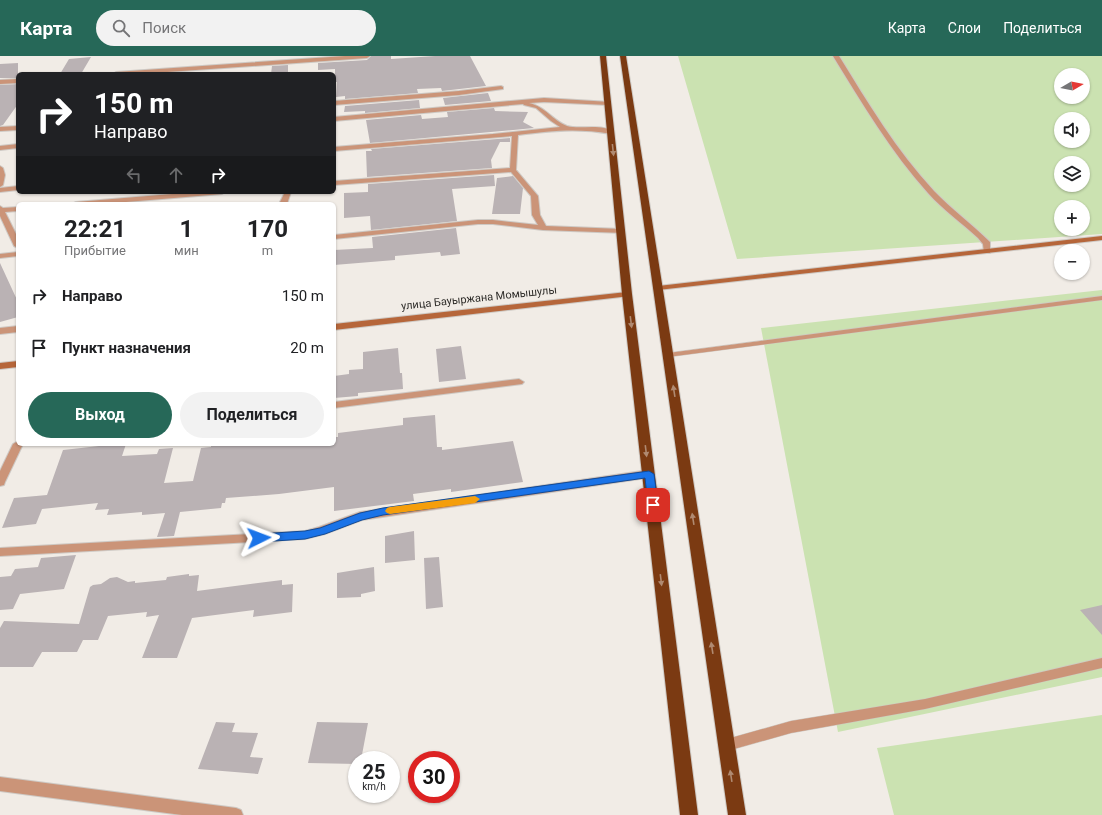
<!DOCTYPE html>
<html lang="ru">
<meta charset="utf-8">
<style>
body{margin:0;font-family:Roboto,sans-serif;background:#f2f2f2;color:#202124;height:100vh;display:flex;flex-direction:column;font-size:15px;white-space:nowrap}
*{box-sizing:border-box;margin:0}
p{font-size:13px;color:#757577}
.icon{flex:none;width:22px;height:22px;fill:none;stroke:currentColor;stroke-width:2;stroke-linecap:round;stroke-linejoin:round}
.map{position:relative;flex:1;overflow:hidden}
.drawer{position:absolute;left:16px;top:146px;width:320px;height:244px;display:flex;flex-direction:column;background:#fff;border-radius:6px;box-shadow:0 1px 3px #0004}
.drawer>*{flex:none}
.guide{position:absolute;left:16px;top:16px;width:320px;height:122px;border-radius:6px;box-shadow:0 1px 3px #0004;background:#202124;color:#fff;overflow:hidden}
.needle{width:26px;rotate:80deg}
.controls{position:absolute;left:1054px;top:12px;display:grid;gap:8px}
.controls a{display:grid;place-items:center;width:36px;height:36px;border-radius:50%;background:#fff;box-shadow:0 1px 3px #0004;font-size:20px}
.speed{position:absolute;left:348px;top:695px;display:flex;gap:8px;font-size:20px;font-weight:700;text-align:center}
.speed>*{display:grid;place-content:center;width:52px;height:52px;border-radius:50%;background:#fff;box-shadow:0 1px 3px #0004;line-height:1}
.speed small{font-size:10px;font-weight:400}
.speed .limit{border:6px solid #d22;background:#fff;color:#111}
.pin{position:absolute;display:grid;place-items:center;width:34px;height:34px;color:#fff;margin:-17px;border-radius:8px;box-shadow:0 2px 6px #0006}
.me{position:absolute;width:44px;margin:-22px;rotate:87deg;stroke-linejoin:round;filter:drop-shadow(0 0 3px #0008)}
.turn{display:flex;align-items:center;gap:14px;height:84px;padding:0 12px;font-size:18px}
.turn .icon{width:52px;height:52px;stroke-width:2.5}
.turn b{display:block;font-size:28px;line-height:34px}
.lanes{display:flex;align-items:center;height:38px;padding:0 12px;background:#0003;justify-content:center;gap:20px;direction:ltr}
.lanes .off{opacity:.35}
.eta{display:flex;justify-content:space-evenly;align-items:center;height:68px;text-align:center}
.eta b{font-size:24px;font-weight:700;line-height:28px}
.primary-button{display:flex;gap:8px;margin-top:auto;padding:8px 12px}
.primary-button a{flex:1;height:46px;border-radius:24px;background:#266858;color:#fff;font-size:16px;font-weight:700;line-height:46px;text-align:center}
.primary-button a+a{background:#f2f2f2;color:#202124}
ul{padding:0;list-style:none}
li{display:flex;align-items:center;gap:12px;height:52px;padding:0 12px}
li div{flex:1}
li b{display:block;font-size:15px}
li em{font-style:normal}
header{display:flex;align-items:center;gap:24px;box-sizing:border-box;height:56px;padding:0 20px;background:#266858;color:#fff}
header strong{font-size:19px}
nav{display:flex;gap:22px;margin-inline-start:auto;font-size:14px}
.search{width:280px;height:36px;background:#f2f2f2;display:flex;align-items:center;gap:10px;box-sizing:border-box;padding:0 14px;border-radius:22px;color:#757577;font-size:15px}
.map>svg:first-child{display:block}
.green{fill:#cbe2b1;fill-rule:evenodd}
.building{fill:#bab2b4}
.lines{fill:none;stroke-linecap:round;stroke-linejoin:round}
.lane-casing{stroke:#cec9c4;stroke-width:1}
.street-casing{stroke:#cec9c4;stroke-width:2}
.secondary-casing{stroke:#cec9c4;stroke-width:2}
.highway-casing{stroke:#cec9c4;stroke-width:2}
.lane{fill:#cb9478;fill-rule:evenodd}
.street{fill:#cb9478;fill-rule:evenodd}
.secondary{fill:#b6663a;fill-rule:evenodd}
.highway{fill:#7b3a12;fill-rule:evenodd}
.oneway{fill:#b08a71}
.route{fill:#1a73e8;stroke:#114b97}
.slow{fill:#f59e0b}
.labels{text-anchor:middle;dominant-baseline:central;stroke-width:3;stroke-linejoin:round;paint-order:stroke}
.street-label{font-size:11px;fill:#2d2b28;stroke:#f1ece6}
</style>
<header>
<strong>Карта</strong>
<div class="search"><svg class="icon" aria-label="search" viewBox="0 0 24 24"><circle cx="10" cy="10" r="6"/><path d="M15 15l6 6"/></svg>Поиск</div>
<nav><a>Карта</a><a>Слои</a><a>Поделиться</a></nav>
</header>
<div class="map">
<svg width="1102" height="759" viewBox="0 0 1102 759">
<rect width="100%" height="100%" fill="#f1ece6"/>
<path class="green" d="M678 0H1102V178L737 203ZM1061 19H1083V41H1061ZM1061 63H1083V85H1061ZM1061 107H1083V129H1061ZM1061 151H1083V173H1061Z
M1102 234V621L838 676 761 272Z
M1102 659V759H894L877 692Z"/>
<path class="building" d="M371 0H391V3L435 0H470L486 30 442 35 441 32 417 33 418 37 345 43V40L336 41 337 26H335V13L318 14V7L367 4Z
M91 1 81 18H60L69 3Z
M18 7V22H0V8Z
M288 9V18H271L272 10Z
M18 28V48L3 69 0 70V29Z
M488 37 491 45 445 49 443 42Z
M419 44 420 52 365 57V55L344 56 345 50Z
M494 52 495 55 528 56 523 66 534 72 370 87 366 64 421 59 422 63 448 61 447 56Z
M510 82V86H500L491 104 492 112 367 121 366 95H372L371 93Z
M494 119 495 130 452 133 457 165 371 174 370 160 344 162V137L368 136V128Z
M513 120 523 132 520 158H492L497 122Z
M456 172 460 198 441 200 440 196 395 200V204L334 209V194L373 192 372 181Z
M0 207 18 246V261L0 266Z
M461 290 466 323 439 326 436 293Z
M398 292 400 317H402L403 333 358 337V340L334 342V320L349 318V314L363 313V296Z
M435 359 437 391H442V394L513 385 523 426 451 436V433L413 438 414 445 334 455V431L279 438 226 442 225 447H222L221 452 180 456 174 480 157 481 165 457 142 459V456L107 459 109 453 95 454 98 447 42 453 36 468 2 472 14 442 47 439 63 394 108 389V388H126L122 400 157 398 159 393 173 392 164 427 193 425 201 392 211 391V389L216 388H334V381H338V377L403 369V362Z
M414 475 415 504 385 507V480Z
M76 499 64 533 20 538 13 553 0 554V521L11 520 15 513 38 511 41 502Z
M439 501 443 551 426 553 424 502Z
M374 511 375 535 361 538V541L337 542V517Z
M189 518V520L199 519 197 535 282 524V529L293 528 292 556 253 561 254 554 192 562 177 602H142L159 559 146 561 147 556 108 560 98 584H83L77 596H42L33 611H0V572L4 565 79 568 90 531 93 529 101 528 110 522 117 521 128 526 135 525V527L166 524 167 521Z
M1102 549V579L1080 554Z
M216 666 235 667 232 676 258 677 250 701 263 702 258 718 198 713Z
M317 666 368 667 361 704H357V708L308 707Z"/>
<g class="lines">
<defs>
<path id="lane" d="M1102 240V244L668 301 664 299 668 297Z
M1102 602V612L925 653 791 677 727 695 723 693 721 689 723 685 727 683 791 665 925 643Z"/>
<path id="street" d="M345 0H370L367 2 139 18H113L116 16Z
M833 0H839C868 47 896 94 934 135 951 153 972 168 990 186V197H984L983 188 978 182C962 167 943 154 928 137 891 96 862 47 833 0Z
M18 23V27L0 28V24Z
M501 30 503 31V33L459 39 334 49V45L459 35Z
M544 42 610 46 611 47 608 49 544 46 529 47C546 51 552 64 567 70 580 74 601 67 614 76L611 78C577 72 552 75 518 79L516 114 538 140 540 159 546 170 621 173 625 175 624 177 543 174 493 168H478L334 183V179L478 164H493L538 169 532 159 531 140 511 116 334 129V125L510 112 512 80 334 95V91L493 78 560 71 551 65 536 52 524 49 523 48 334 65V61Z
M18 70V74L0 75V71Z
M18 88V92L0 94V90Z
M0 110 3 112 5 119 3 129 0 131Z
M18 130V134L0 136V132Z
M196 136H225L222 138 102 148H72L76 146Z
M285 136H291L287 148H279Z
M0 150 3 152 18 151V155L5 156 18 182V192L14 190 0 160Z
M18 196V200L0 202V198Z
M18 270V276L0 278V272Z
M519 323 524 326 522 328 334 352V346Z
M18 385V388H23L5 426 4 429 0 430V415L13 388Z
M649 414 653 415 654 418 653 421 362 464 325 478 305 483 0 500V492L305 475 319 471 360 456Z
M0 721 236 752 241 754 243 759H182L0 735Z"/>
<path id="secondary" d="M1102 180V184L658 234 654 232 658 230Z
M627 236 631 238 630 240 334 274V268Z
M18 305V311L0 313V307Z"/>
<path id="highway" d="M600 0H606L632 238 698 759H680L622 238Z
M620 0H626L746 759H728Z"/>
</defs>
<use href="#lane" class="lane-casing"/>
<use href="#street" class="street-casing"/>
<use href="#secondary" class="secondary-casing"/>
<use href="#highway" class="highway-casing"/>
<use href="#lane" class="lane"/>
<use href="#street" class="street"/>
<use href="#secondary" class="secondary"/>
<use href="#highway" class="highway"/>
</g>
<defs><path id="oneway-solid" d="M-6-.8H1V-3.2L6.5 0L1 3.2V.8H-6Z"/></defs>
<g class="oneway">
<use href="#oneway-solid" transform="translate(613 94) rotate(84)"/>
<use href="#oneway-solid" transform="translate(631 266) rotate(83)"/>
<use href="#oneway-solid" transform="translate(674 335) rotate(-99)"/>
<use href="#oneway-solid" transform="translate(646 395) rotate(83)"/>
<use href="#oneway-solid" transform="translate(693 463) rotate(-99)"/>
<use href="#oneway-solid" transform="translate(661 524) rotate(83)"/>
<use href="#oneway-solid" transform="translate(712 592) rotate(-99)"/>
<use href="#oneway-solid" transform="translate(731 720) rotate(-99)"/>
</g>
<path class="route" d="M649 415 654 418 658 449 656 452H649L648 449 645 422 383 459 362 464 325 478 305 483 259 486 255 485 253 482 255 479 259 478 305 475 320 472 360 457 383 452Z"/>
<path class="slow" d="M475 440 480 443 475 447 390 458 387 457 385 455 387 452 390 451Z"/>
<g class="labels">
<g class="street-label">
<text transform="translate(479 242) rotate(-6)">улица Бауыржана Момышулы</text>
</g>
</g>
</svg>
<div class="controls">
<a><svg class="needle" viewBox="-14 -14 28 28"><path d="M0-13l5 13h-10z" fill="#e53935"/><path d="M0 13l5-13h-10z" fill="#757577"/></svg></a>
<a><svg class="icon" aria-label="sound" viewBox="0 0 24 24"><path d="M4 9h4l5-4v14l-5-4H4zM17 9q2 3 0 6"/></svg></a>
<a><svg class="icon" aria-label="layers" viewBox="0 0 24 24"><path d="M12 4l9 5-9 5-9-5zM3 14l9 5 9-5"/></svg></a>
<a>+</a>
<a>−</a>
</div>
<div class="speed"><div>25<small>km/h</small></div><div class="limit">30</div></div>
<div class="pin" style="left:653px;top:449px;background:#d93025"><svg class="icon" aria-label="arrive" viewBox="0 0 24 24"><path d="M6 21V4h12l-3 4 3 4H6"/></svg></div>
<svg class="me" style="left:259px;top:482px" viewBox="-20 -20 40 40"><path d="M0-17L14 15 0 8-14 15z" fill="#1a73e8" stroke="#fff" stroke-width="4"/></svg>
<div class="guide">
<div class="turn"><svg class="icon" aria-label="right" viewBox="0 0 24 24"><path d="M7 20v-9h11M14 6l5 5-5 5"/></svg><div><b>150 m</b>Направо</div></div>
<div class="lanes"><svg class="icon off" aria-label="left" viewBox="0 0 24 24"><path d="M17 20v-9H6M10 6l-5 5 5 5"/></svg><svg class="icon off" aria-label="ahead" viewBox="0 0 24 24"><path d="M12 20V5M6 11l6-6 6 6"/></svg><svg class="icon" aria-label="right" viewBox="0 0 24 24"><path d="M7 20v-9h11M14 6l5 5-5 5"/></svg></div>
</div>
<section class="drawer">
<div class="eta">
<div><b>22:21</b><p>Прибытие</p></div>
<div><b>1</b><p>мин</p></div>
<div><b>170</b><p>m</p></div>
</div>
<ul>
<li><svg class="icon" aria-label="right" viewBox="0 0 24 24"><path d="M7 20v-9h11M14 6l5 5-5 5"/></svg><div><b>Направо</b></div><em>150 m</em></li>
<li><svg class="icon" aria-label="arrive" viewBox="0 0 24 24"><path d="M6 21V4h12l-3 4 3 4H6"/></svg><div><b>Пункт назначения</b></div><em>20 m</em></li>
</ul>
<div class="primary-button"><a>Выход</a><a>Поделиться</a></div>
</section>
</div>
